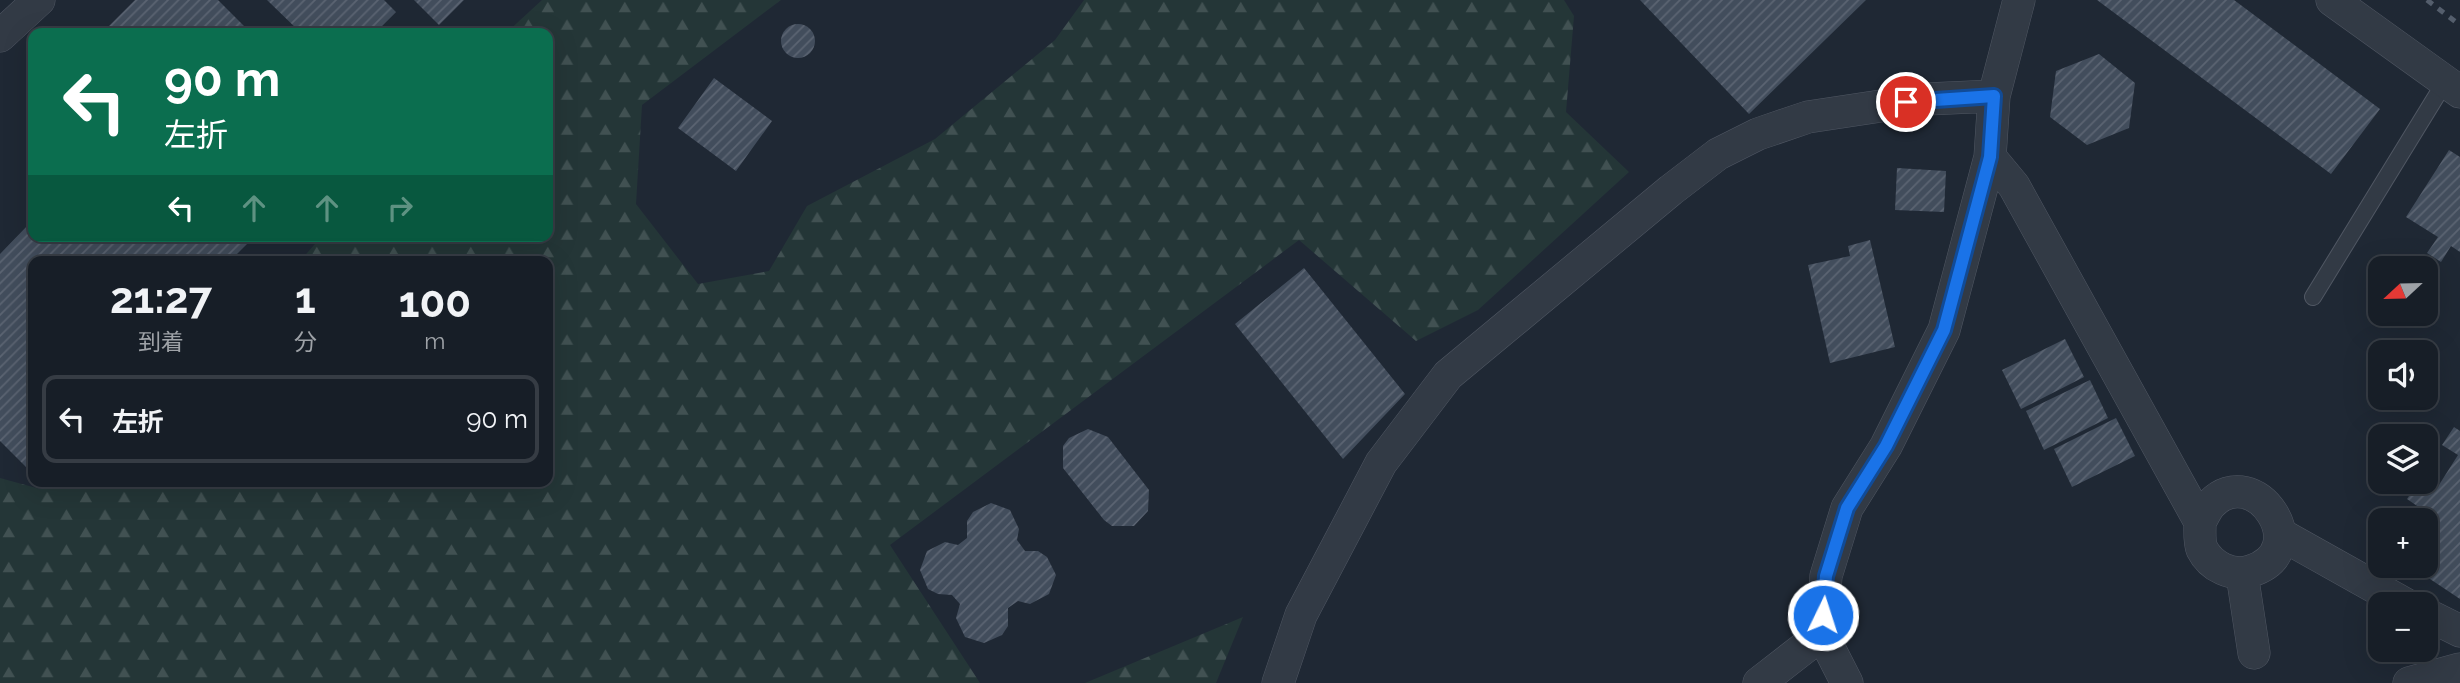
<!DOCTYPE html>
<html lang="ja">
<meta charset="utf-8">
<style>
body{margin:0;font-family:Raleway,"Noto Sans JP",sans-serif;background:#20272f;color:#f1f3f6;height:100vh;display:flex;flex-direction:column;font-size:26px;white-space:nowrap}
*{box-sizing:border-box;margin:0}
p{font-size:23px;color:#9ea2a7}
.icon{flex:none;width:38px;height:38px;fill:none;stroke:currentColor;stroke-width:2;stroke-linecap:round;stroke-linejoin:round}
.map{position:relative;flex:1;overflow:hidden}
.panel{position:absolute;left:28px;top:256px;width:525px;height:231px;display:flex;flex-direction:column;background:#171e27;border-radius:14px;box-shadow:0 7px 28px #0002,0 0 0 2px #363c44}
.panel>*{flex:none}
.hud{position:absolute;left:28px;top:28px;width:525px;height:214px;border-radius:14px;box-shadow:0 7px 28px #0002,0 0 0 2px #363c44;background:#0b6e4f;color:#fff;overflow:hidden}
.needle{width:46px;rotate:248deg}
.controls{position:absolute;left:2368px;top:256px;display:grid;gap:14px}
.controls a{display:grid;place-items:center;width:70px;height:70px;border-radius:14px;background:#171e27;box-shadow:0 7px 28px #0002,0 0 0 2px #363c44;font-size:35px}
.pin{position:absolute;display:grid;place-items:center;width:60px;height:60px;color:#fff;margin:-30px;border:4px solid #fff;border-radius:50%;box-shadow:0 2px 7px #0007}
.me{position:absolute;width:77px;margin:-38px;rotate:4deg;stroke-linejoin:round;filter:drop-shadow(0 0 5px #0008)}
.turn{display:flex;align-items:center;gap:24px;height:147px;padding:0 21px;font-size:32px}
.turn .icon{width:91px;height:91px;stroke-width:2.5}
.turn b{display:block;font-size:49px;line-height:60px}
.lanes{display:flex;align-items:center;height:66px;padding:0 21px;background:#0003;justify-content:center;gap:35px;direction:ltr}
.lanes .off{opacity:.35}
.eta{display:flex;justify-content:space-evenly;align-items:center;height:119px;text-align:center}
.eta b{font-size:42px;font-weight:700;line-height:49px}
ul{padding:0;list-style:none}
li{display:flex;align-items:center;gap:21px;height:88px;margin:0 14px 10px;padding:0 7px;border:4px solid #363c44;border-radius:14px}
li div{flex:1}
li b{display:block;font-size:26px}
li em{font-style:normal}
.map>svg:first-child{display:block}
.forest{fill:url(#forest-firs)}
.building{fill:url(#building-hatch)}
.lines{fill:none;stroke-linecap:round;stroke-linejoin:round}
.lane-casing{stroke:#505763;stroke-width:18}
.street-casing{stroke:#505763;stroke-width:33}
.lane{stroke:#323a45;stroke-width:16}
.street{stroke:#323a45;stroke-width:32}
.rail{stroke:#545e6c;stroke-width:5;stroke-dasharray:7 7;stroke-linecap:butt}
.route-casing{stroke:#114b97;stroke-width:18}
.route{stroke:#1a73e8;stroke-width:12}
</style>
<div class="map">
<svg width="2460" height="683" viewBox="0 0 2460 683">
<defs>
<pattern id="forest-firs" width="22" height="20" patternUnits="userSpaceOnUse" patternTransform="scale(1.75)"><rect width="22" height="20" fill="#243637"/><path d="M5 1l3.5 6h-7zM16 11l3.5 6h-7z" fill="#415152"/></pattern>
<pattern id="building-hatch" width="6" height="6" patternUnits="userSpaceOnUse" patternTransform="scale(1.75)"><rect width="6" height="6" fill="#424d5c"/><path d="M-1 1l2-2M0 6l6-6M5 7l2-2" fill="none" stroke="#5b6472"/></pattern>
</defs>
<rect width="100%" height="100%" fill="#1f2834"/>
<path class="forest" d="M542 0H781L642 105 636 204 698 284 769 271 807 206 935 139 1055 40 1084 0H1564L1574 16 1566 112 1629 172 1478 310 1416 341 1299 240 890 545 980 683H0V478L40 489 50 481H548V261H300L322 236H548V33H506Z
M1243 617 1216 683H1085Z"/>
<path class="building" d="M135 0H218L251 33H102Z
M267 0H384L396 12 375 33H301Z
M414 0H464L439 25Z
M1640 0H1866L1749 114Z
M2097 0H2234L2380 109 2331 174Z
M781 41a17 17 0 1 1 34 0a17 17 0 1 1-34 0Z
M2099 54 2135 83 2129 128 2087 145 2050 117 2056 71Z
M714 78 772 121 736 171 678 128Z
M2449 150 2460 157V252L2451 246 2441 262 2427 253 2438 237 2406 217Z
M1897 168 1946 171 1944 212 1895 210Z
M33 220V236H255L230 261H33V460L26 467 0 441V254Z
M1870 240 1895 347 1830 363 1808 265 1850 256 1848 246Z
M1304 268 1405 394 1343 459 1235 324Z
M2065 339 2084 377 2021 409 2002 370Z
M2090 380 2108 418 2044 450 2026 411Z
M2116 418 2135 456 2072 487 2054 449Z
M2454 427 2460 431V599L2409 565H2426V520H2417L2423 510 2407 499 2419 481H2427L2437 488 2458 455 2442 445Z
M1088 429 1108 437 1149 490 1148 511 1134 526H1112L1104 520 1063 468V446L1069 438Z
M991 503 1010 510 1019 529 1017 540 1025 551H1038L1047 557 1056 575 1049 594 1030 604 1018 601 1008 608V626L1002 635 984 643 965 637 956 618 960 604 952 595 938 594 928 589 920 570 927 551 945 542 958 545 967 538V521L973 512Z"/>
<g class="lines">
<defs>
<path id="lane" d="M2313 297 2445 82"/>
<path id="street" d="M2332 0 2460 92
M0 36 39 0
M1990 157 2014 186 2200 522C2200 530 2199 542 2202 549 2211 567 2233 577 2251 571 2317 550 2254 459 2211 504 2207 508 2203 517 2200 522
M2280 534 2405 604
M2242 574 2254 653
M2426 614 2460 631
M1278 683 1301 615 1381 463 1448 375 1671 190 1718 154 1758 134 1808 117 1927 99 1994 96
M1759 683 1822 634
M1847 683 1822 634 1826 576 1847 508 1886 446 1944 330 1990 157 1994 96 2019 0
M2409 683 2460 669"/>
</defs>
<use href="#lane" class="lane-casing"/>
<use href="#street" class="street-casing"/>
<use href="#lane" class="lane"/>
<use href="#street" class="street"/>
<path class="rail" d="M2427 0 2460 25"/>
</g>
<g class="lines">
<defs>
<path id="route" d="M1823 615 1826 576 1847 508 1886 446 1944 330 1990 157 1994 96 1906 102"/>
</defs>
<use href="#route" class="route-casing"/>
<use href="#route" class="route"/>
</g>
</svg>
<div class="controls">
<a><svg class="needle" viewBox="-14 -14 28 28"><path d="M0-13l5 13h-10z" fill="#e53935"/><path d="M0 13l5-13h-10z" fill="#9ea2a7"/></svg></a>
<a><svg class="icon" aria-label="sound" viewBox="0 0 24 24"><path d="M4 9h4l5-4v14l-5-4H4zM17 9q2 3 0 6"/></svg></a>
<a><svg class="icon" aria-label="layers" viewBox="0 0 24 24"><path d="M12 4l9 5-9 5-9-5zM3 14l9 5 9-5"/></svg></a>
<a>+</a>
<a>−</a>
</div>
<div class="pin" style="left:1906px;top:102px;background:#d93025"><svg class="icon" aria-label="arrive" viewBox="0 0 24 24"><path d="M6 21V4h12l-3 4 3 4H6"/></svg></div>
<svg class="me" style="left:1823px;top:615px" viewBox="-20 -20 40 40"><circle r="17" fill="#1a73e8" stroke="#fff" stroke-width="3"/><path d="M0-11L8 9 0 5-8 9z" fill="#fff"/></svg>
<div class="hud">
<div class="turn"><svg class="icon" aria-label="left" viewBox="0 0 24 24"><path d="M17 20v-9H6M10 6l-5 5 5 5"/></svg><div><b>90 m</b>左折</div></div>
<div class="lanes"><svg class="icon" aria-label="left" viewBox="0 0 24 24"><path d="M17 20v-9H6M10 6l-5 5 5 5"/></svg><svg class="icon off" aria-label="ahead" viewBox="0 0 24 24"><path d="M12 20V5M6 11l6-6 6 6"/></svg><svg class="icon off" aria-label="ahead" viewBox="0 0 24 24"><path d="M12 20V5M6 11l6-6 6 6"/></svg><svg class="icon off" aria-label="right" viewBox="0 0 24 24"><path d="M7 20v-9h11M14 6l5 5-5 5"/></svg></div>
</div>
<section class="panel">
<div class="eta">
<div><b>21:27</b><p>到着</p></div>
<div><b>1</b><p>分</p></div>
<div><b>100</b><p>m</p></div>
</div>
<ul>
<li><svg class="icon" aria-label="left" viewBox="0 0 24 24"><path d="M17 20v-9H6M10 6l-5 5 5 5"/></svg><div><b>左折</b></div><em>90 m</em></li>
</ul>
</section>
</div>
